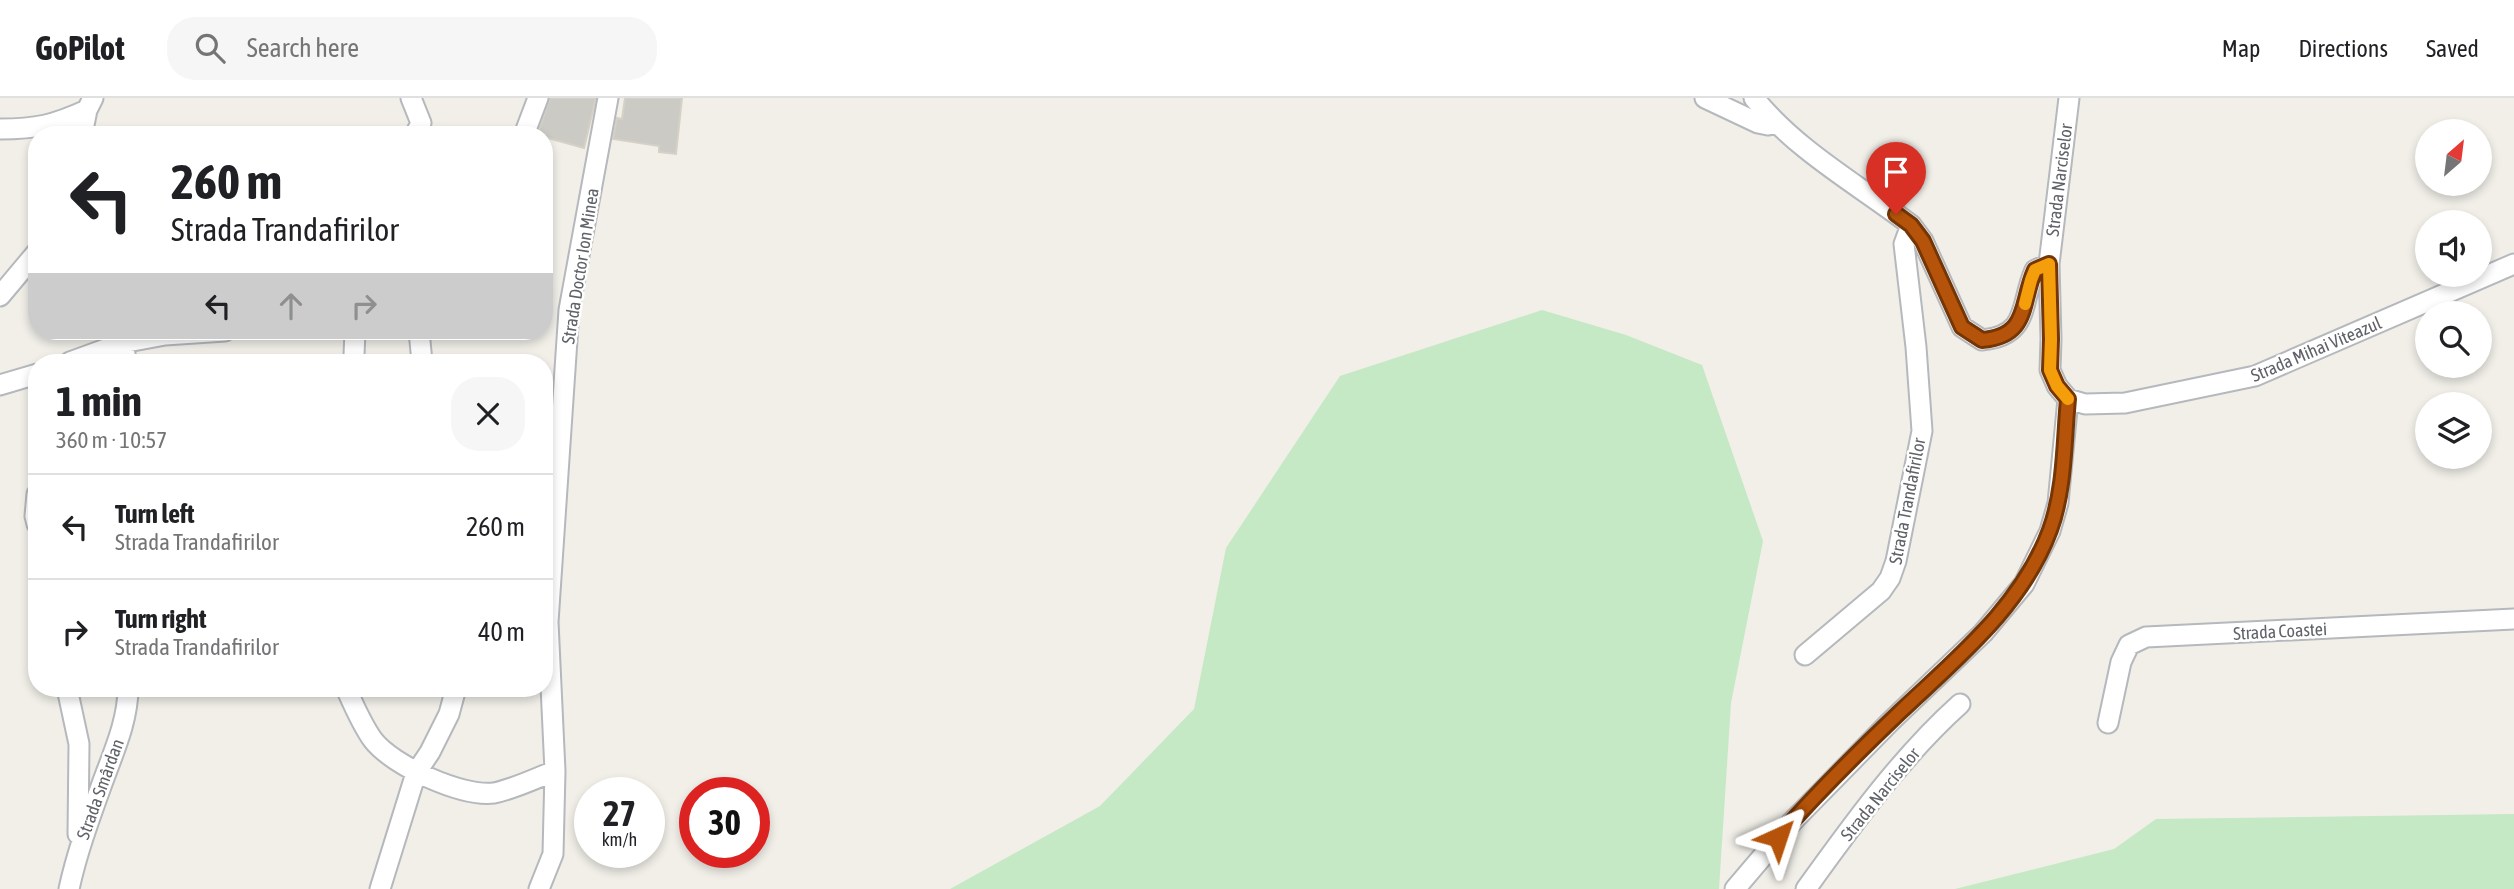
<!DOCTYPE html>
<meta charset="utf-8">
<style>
body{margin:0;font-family:"Asap Condensed",sans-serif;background:#f6f6f6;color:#202124;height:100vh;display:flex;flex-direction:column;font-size:26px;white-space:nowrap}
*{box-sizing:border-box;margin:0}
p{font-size:23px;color:#757577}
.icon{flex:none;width:38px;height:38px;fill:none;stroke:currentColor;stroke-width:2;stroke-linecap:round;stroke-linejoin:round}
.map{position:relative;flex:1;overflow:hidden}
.panel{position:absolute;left:28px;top:256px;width:525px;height:343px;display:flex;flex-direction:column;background:#fff;border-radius:28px;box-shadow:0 4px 10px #0003}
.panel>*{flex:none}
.guide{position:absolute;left:28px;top:28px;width:525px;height:214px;border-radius:28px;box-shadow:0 4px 10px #0003;background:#fff;color:#202124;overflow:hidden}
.needle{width:46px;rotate:28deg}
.fabs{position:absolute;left:2415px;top:21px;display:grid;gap:14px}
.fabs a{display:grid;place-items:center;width:77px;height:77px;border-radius:50%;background:#fff;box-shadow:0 4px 10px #0003;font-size:35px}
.speed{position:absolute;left:574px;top:679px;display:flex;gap:14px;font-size:35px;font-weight:700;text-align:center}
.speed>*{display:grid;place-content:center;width:91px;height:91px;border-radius:50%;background:#fff;box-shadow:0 4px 10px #0003;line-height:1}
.speed small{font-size:18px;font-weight:400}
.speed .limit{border:10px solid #d22;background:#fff;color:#111}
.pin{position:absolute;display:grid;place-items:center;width:60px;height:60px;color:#fff;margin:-72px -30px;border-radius:50% 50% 50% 0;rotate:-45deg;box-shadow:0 0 7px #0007}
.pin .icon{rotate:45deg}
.me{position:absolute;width:77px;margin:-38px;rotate:42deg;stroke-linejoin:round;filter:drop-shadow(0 0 5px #0008)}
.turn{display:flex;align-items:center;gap:24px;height:147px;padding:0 28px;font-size:32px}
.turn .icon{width:91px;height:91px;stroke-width:2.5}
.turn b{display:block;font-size:49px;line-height:60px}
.lanes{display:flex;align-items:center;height:66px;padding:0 28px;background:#0003;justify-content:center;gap:35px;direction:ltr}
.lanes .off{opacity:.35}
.round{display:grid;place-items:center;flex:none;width:74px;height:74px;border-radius:28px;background:#f6f6f6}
.headline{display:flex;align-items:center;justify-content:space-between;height:119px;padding:0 28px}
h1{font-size:42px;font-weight:700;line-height:52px}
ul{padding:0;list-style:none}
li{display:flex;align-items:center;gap:21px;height:105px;padding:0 28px;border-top:2px solid #e0e0e0}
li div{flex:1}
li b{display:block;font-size:26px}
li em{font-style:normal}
header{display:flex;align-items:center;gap:42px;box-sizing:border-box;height:98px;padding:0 35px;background:#fff;border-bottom:2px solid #e0e0e0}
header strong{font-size:33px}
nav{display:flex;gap:38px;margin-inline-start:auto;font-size:24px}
.search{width:490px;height:63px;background:#f6f6f6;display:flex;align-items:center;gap:18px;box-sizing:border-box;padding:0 24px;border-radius:28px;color:#757577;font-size:26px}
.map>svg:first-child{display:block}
.green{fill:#c5e8c5}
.building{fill:#cccac5;stroke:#d6d1c6;stroke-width:2}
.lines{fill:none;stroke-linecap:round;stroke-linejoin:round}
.minor-casing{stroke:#b5b8bc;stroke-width:23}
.minor{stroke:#fff;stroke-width:19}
.route-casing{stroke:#753606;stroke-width:18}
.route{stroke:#b45309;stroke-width:12}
.slow{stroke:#f59e0b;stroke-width:12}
.labels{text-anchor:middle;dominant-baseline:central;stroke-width:5;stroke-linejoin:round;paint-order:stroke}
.street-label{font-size:18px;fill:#5f6368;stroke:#fff}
</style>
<header>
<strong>GoPilot</strong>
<div class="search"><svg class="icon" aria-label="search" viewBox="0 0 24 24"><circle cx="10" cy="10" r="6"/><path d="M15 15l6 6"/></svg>Search here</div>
<nav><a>Map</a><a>Directions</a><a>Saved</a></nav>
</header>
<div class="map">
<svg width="2514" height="791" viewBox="0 0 2514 791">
<rect width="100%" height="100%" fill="#f1efe8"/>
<path class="green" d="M1542 212 1626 237 1702 267 1763 443 1731 605 1719 791H950L1100 708 1194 611 1226 450 1340 278Z
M2514 716V791H1955L2114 751 2156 721Z"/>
<path class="building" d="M550 0H596L584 50 544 39V37H537Z
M625 0H682L676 56 659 54V48L613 41 617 20 622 21Z"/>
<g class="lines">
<defs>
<path id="minor" d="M411 0 421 25 415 37
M1705 0 1758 25 1768 27 1774 25
M1754 0C1797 53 1857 86 1911 127L1923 143 1962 229 1982 242C2030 238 2020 205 2035 172L2049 166
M0 31C37 31 54 27 87 12L93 0
M82 37 87 12
M524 37 538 0
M0 198 37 154
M419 233 422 264
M122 245 127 264
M70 264 122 245 165 237 225 233
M352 264 354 257 355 233
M0 287 37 276
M2068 301 2085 306 2125 305 2255 278 2514 166
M37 396 35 418 37 426
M1805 557 1881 493 1890 480 1896 463 1922 333 1916 249 1904 146 1911 127
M67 590 79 646 78 736
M346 590C354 608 362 627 373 642 393 668 462 699 494 695 514 691 536 680 555 673L548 524 569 212 608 0
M2108 625 2121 564 2129 547 2146 539 2514 521
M69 791C77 754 90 719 103 683 114 653 128 622 128 590
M380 791 416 675 430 654 449 616 456 590
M539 791 553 756 555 673
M1735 791 1792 724 1890 624 1983 535 2024 486 2050 433 2058 405 2068 301 2057 288 2050 272 2051 241 2049 166 2069 0
M1806 791C1852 727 1901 659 1960 606"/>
</defs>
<use href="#minor" class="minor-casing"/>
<use href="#minor" class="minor"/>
</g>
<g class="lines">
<defs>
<path id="route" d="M1778 739C1816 696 1858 654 1900 614 1957 560 2022 508 2050 432 2065 391 2064 344 2068 301L2057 288 2050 272 2051 241 2049 166 2035 172C2020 205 2030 238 1982 242L1962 229 1923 143 1911 127 1896 116"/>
</defs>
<use href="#route" class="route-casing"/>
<use href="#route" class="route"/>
<path class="slow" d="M2025 206 2031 182 2035 172 2049 166 2051 241 2050 272 2057 288 2068 301"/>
</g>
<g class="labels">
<g class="street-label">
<text transform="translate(2059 82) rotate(-83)">Strada Narciselor</text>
<text transform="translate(580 168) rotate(-81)">Strada Doctor Ion Minea</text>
<text transform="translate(2316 251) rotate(-23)">Strada Mihai Viteazul</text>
<text transform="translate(1907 403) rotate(-79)">Strada Trandafirilor</text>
<text transform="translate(2280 533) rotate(-3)">Strada Coastei</text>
<text transform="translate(100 691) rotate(-70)">Strada Smârdan</text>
<text transform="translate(1880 696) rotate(-51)">Strada Narciselor</text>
</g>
</g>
</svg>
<div class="fabs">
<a><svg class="needle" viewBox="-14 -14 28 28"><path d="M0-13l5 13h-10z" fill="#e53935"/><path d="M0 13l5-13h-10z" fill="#757577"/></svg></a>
<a><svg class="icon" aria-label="sound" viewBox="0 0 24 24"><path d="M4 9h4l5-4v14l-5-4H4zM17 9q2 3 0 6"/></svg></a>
<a><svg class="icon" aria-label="search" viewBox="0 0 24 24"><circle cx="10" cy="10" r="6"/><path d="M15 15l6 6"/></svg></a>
<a><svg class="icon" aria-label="layers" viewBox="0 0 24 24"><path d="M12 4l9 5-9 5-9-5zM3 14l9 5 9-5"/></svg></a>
</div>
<div class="speed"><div>27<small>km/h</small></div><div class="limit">30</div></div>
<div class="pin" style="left:1896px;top:116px;background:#d93025"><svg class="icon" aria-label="arrive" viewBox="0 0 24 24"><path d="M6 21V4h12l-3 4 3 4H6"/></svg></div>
<svg class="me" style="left:1778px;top:739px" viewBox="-20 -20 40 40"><path d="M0-17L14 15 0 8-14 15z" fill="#b45309" stroke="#fff" stroke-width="4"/></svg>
<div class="guide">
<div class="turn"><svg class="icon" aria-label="left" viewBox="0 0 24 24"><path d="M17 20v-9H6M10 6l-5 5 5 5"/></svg><div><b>260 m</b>Strada Trandafirilor</div></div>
<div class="lanes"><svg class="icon" aria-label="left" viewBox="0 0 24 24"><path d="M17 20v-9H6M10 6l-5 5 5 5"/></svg><svg class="icon off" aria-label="ahead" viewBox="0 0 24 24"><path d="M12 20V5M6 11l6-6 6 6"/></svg><svg class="icon off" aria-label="right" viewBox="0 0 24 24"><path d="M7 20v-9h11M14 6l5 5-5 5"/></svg></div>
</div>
<section class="panel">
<div class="headline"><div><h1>1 min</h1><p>360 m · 10:57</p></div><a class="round"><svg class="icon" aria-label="close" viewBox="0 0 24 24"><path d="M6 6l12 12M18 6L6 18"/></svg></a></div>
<ul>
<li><svg class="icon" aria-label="left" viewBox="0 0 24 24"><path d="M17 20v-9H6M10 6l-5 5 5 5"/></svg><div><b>Turn left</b><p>Strada Trandafirilor</p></div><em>260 m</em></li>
<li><svg class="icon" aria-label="right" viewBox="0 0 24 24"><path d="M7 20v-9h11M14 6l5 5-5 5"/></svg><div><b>Turn right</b><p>Strada Trandafirilor</p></div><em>40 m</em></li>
</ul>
</section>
</div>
